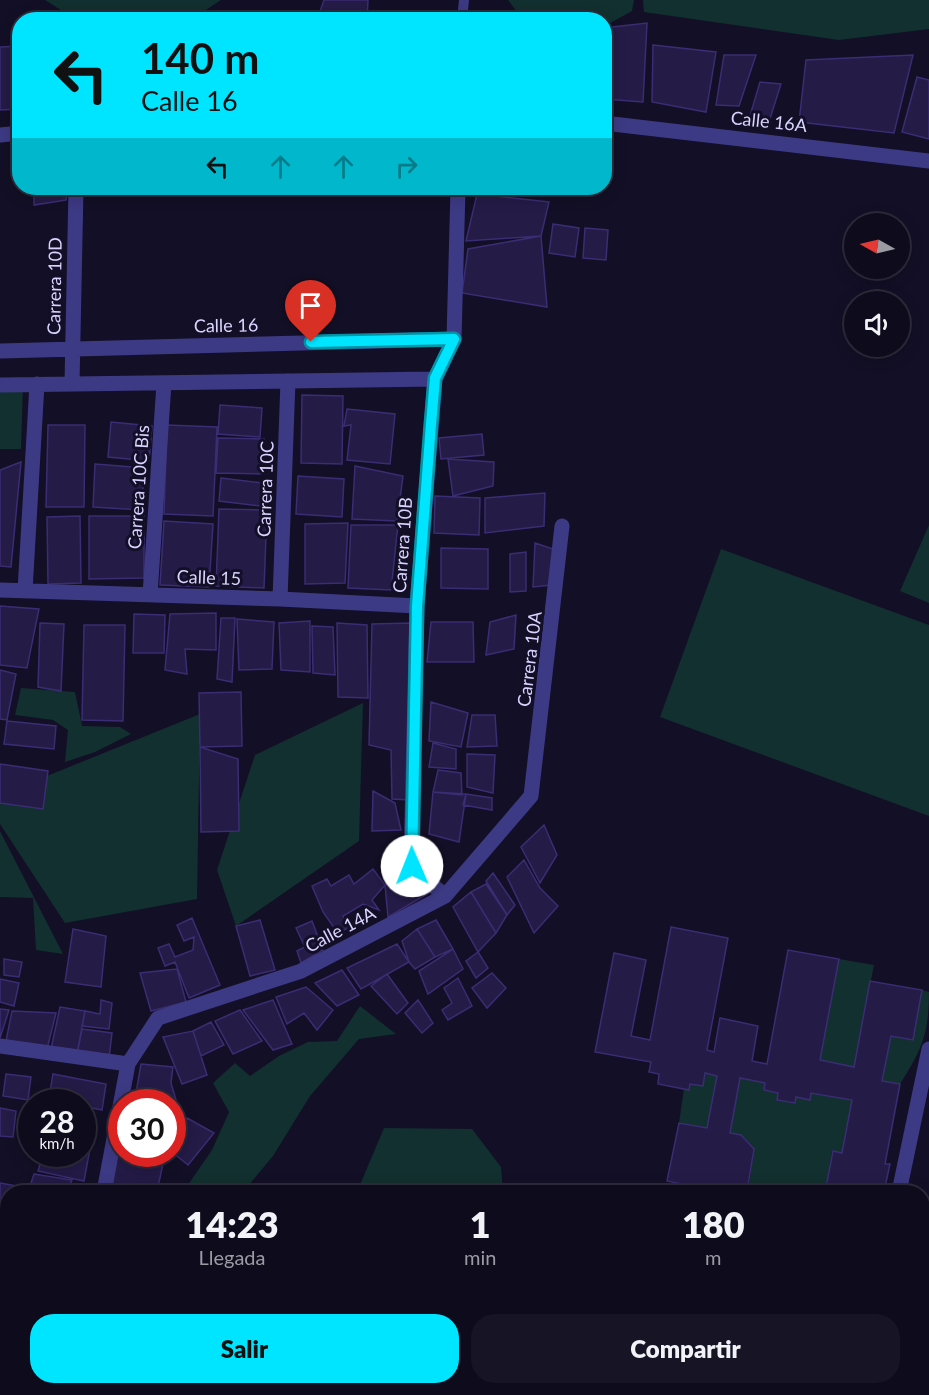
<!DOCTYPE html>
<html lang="es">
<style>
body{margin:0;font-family:Lato,sans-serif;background:#171425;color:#f1f3f6;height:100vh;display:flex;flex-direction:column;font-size:22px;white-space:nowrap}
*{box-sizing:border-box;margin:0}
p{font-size:20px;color:#9b9ba3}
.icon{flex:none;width:33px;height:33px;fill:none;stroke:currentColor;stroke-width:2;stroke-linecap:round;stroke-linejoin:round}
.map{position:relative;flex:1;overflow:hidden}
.details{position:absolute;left:0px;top:1185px;width:930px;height:210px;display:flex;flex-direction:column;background:#0e0b1c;border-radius:24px 24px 0 0;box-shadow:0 3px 15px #0003,0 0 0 2px #2e2b3b}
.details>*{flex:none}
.top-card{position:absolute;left:12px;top:12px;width:600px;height:183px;border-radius:24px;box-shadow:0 3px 15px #0003,0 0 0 2px #2e2b3b;background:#00e5ff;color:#111;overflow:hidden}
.needle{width:39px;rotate:278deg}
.buttons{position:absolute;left:844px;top:213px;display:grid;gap:12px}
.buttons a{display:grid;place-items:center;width:66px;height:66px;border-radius:50%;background:#0e0b1c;box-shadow:0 3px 15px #0003,0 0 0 2px #2e2b3b;font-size:30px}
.speed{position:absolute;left:18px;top:1089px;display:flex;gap:12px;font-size:30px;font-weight:700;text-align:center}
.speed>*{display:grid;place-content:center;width:78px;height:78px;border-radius:50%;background:#0e0b1c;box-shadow:0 3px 15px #0003,0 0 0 2px #2e2b3b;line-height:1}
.speed small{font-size:15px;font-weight:400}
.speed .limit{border:9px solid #d22;background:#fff;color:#111}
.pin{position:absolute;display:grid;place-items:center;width:51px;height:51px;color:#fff;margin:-62px -26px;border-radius:50% 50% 50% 0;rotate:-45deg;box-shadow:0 0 6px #0007}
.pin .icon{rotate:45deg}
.me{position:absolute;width:66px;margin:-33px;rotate:359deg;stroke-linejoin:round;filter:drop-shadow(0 0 4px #0008)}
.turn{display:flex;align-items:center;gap:21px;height:126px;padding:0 30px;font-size:27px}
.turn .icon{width:78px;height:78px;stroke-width:2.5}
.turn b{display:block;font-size:42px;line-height:51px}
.lanes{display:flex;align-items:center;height:57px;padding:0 30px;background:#0003;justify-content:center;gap:30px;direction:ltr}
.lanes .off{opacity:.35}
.eta{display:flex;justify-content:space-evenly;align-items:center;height:102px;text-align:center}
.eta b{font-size:36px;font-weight:800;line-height:42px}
.action{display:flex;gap:12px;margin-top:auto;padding:12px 30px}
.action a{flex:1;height:69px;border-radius:24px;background:#00e5ff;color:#111;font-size:24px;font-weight:800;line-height:69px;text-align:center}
.action a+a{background:#171425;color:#f1f3f6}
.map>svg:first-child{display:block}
.green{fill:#12302f}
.building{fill:#241b47;stroke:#3b2d73;stroke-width:1.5}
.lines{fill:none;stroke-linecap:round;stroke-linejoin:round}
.lane{stroke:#3d3a85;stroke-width:10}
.street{stroke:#3d3a85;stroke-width:15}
.route-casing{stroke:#0095a6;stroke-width:15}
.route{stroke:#00e5ff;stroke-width:10}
.labels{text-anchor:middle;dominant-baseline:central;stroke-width:6;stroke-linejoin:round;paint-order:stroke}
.street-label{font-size:18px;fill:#d9d4ff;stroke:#130f26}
</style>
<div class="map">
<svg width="929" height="1395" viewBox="0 0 929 1395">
<rect width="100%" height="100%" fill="#130f26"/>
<path class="green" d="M45 0H221L197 16 77 20Z
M508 0H634L632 11 605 26 604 20 522 19Z
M643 0H929V29L839 40 644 12Z
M0 384H23L21 449H0Z
M929 525V603L900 591Z
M721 549 929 625V816L660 717Z
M21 688 75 692 82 726 120 727 131 734 95 752 65 762 68 730 53 720 15 715Z
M363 703 359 841 236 926 217 870 255 755Z
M200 714 197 899 65 923 0 824V795Z
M0 831 63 954 36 950 33 898 0 897Z
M839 959 874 965 854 1067 820 1060Z
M922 990 929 992C929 1033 922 1050 900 1084L882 1081 891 1036Z
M360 1006 396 1034 359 1039 310 1096 273 1156 243 1192H183L212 1150 229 1112 213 1083 235 1063 250 1076 279 1056 308 1042 337 1041Z
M705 1073 717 1076 707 1128 679 1123 684 1089 689 1090 690 1084 702 1086Z
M740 1078 765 1083V1090L778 1093 777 1100 795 1103 796 1097 810 1099 811 1093 852 1100 842 1153 832 1151 825 1192H738L749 1185 754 1149 742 1135 730 1133Z
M384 1128 472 1129 501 1167 503 1192H357Z
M216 1388H356L365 1395H221Z
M751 1388H839L838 1395H750Z"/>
<path class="building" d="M324 0H368L367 20H317Z
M647 23 643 102 604 99V28Z
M653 45 716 52 706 112 652 102Z
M20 46V109L0 110V47Z
M724 55H756L739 106 716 105Z
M913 55 894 133 799 122 806 60Z
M917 77 929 80V139L902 132Z
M760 82 781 84 768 125 749 119Z
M34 188H67L66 200 34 205Z
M462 188H552V191Z
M477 194 549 202 541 236 466 241Z
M553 224 579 228 575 257 549 253Z
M585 228 608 230 606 260 583 258Z
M541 236 547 307 462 293 468 249Z
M302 395 343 396 342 464 301 463Z
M220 405 262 408 260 437 218 434Z
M347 409 395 414 390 464 347 460 351 425 344 426Z
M111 422 152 426 149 461 108 457Z
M48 425H85L84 507H46Z
M167 425 217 427 213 516 164 514Z
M482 434 484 455 441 459 439 438Z
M218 438 264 439V474L216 473Z
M448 459 494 462 493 486 453 496Z
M21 462 11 567 0 566V470Z
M95 464 144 468 142 510 93 507Z
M355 466 403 476 397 521 352 519Z
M298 476 344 479 342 517 296 514Z
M221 478 263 483 260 506 219 501Z
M545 493 544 526 485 533V498Z
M435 496 480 498 479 535 434 533Z
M219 509 267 510 264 588 216 586Z
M80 516 81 583 48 584 47 517Z
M89 516H144V578L89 579Z
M164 521 213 524 209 587 160 585Z
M348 523 345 583 305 584V524Z
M351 525H398L391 590 348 588Z
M535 543 553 549 551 585 533 587Z
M441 548 488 549V589L441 588Z
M526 552V591L510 592V554Z
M0 606 39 609 27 668 0 665Z
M216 613V650L185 649 187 674 165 670 170 614Z
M134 614 165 615 164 653H133Z
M516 615 514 649 486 655 490 622Z
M221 618H235L232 682 217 679Z
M237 619 274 622 272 669 239 670Z
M310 621V672L281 670 279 623Z
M431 622H473L474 662H427Z
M40 623 64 624 61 691 38 687Z
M337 623 367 625 368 698 338 697Z
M412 623 409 800 392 799 391 750 369 745 372 624Z
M84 625H125L123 721 82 720Z
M312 626 333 627 335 675 313 673Z
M0 670 16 674 7 720 0 719Z
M241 692 242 746 200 747 199 693Z
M431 702 468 713 461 747 429 741Z
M472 715H495L497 746 467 747Z
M7 721 56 726 54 749 4 744Z
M433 743 456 749V769L429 767Z
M200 747 238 759 239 831 201 832Z
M467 754 495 755 493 793 467 787Z
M0 764 48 771 43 809 0 803Z
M438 770 461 773 462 795 433 792Z
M373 791 395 803 401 830 372 831Z
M433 792 466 794 459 842 429 834Z
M466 794 492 798V810L463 805Z
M544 825 557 855 540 883 521 847Z
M524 860 540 888 558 906 534 933 507 877Z
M373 869 385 885 372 900 379 910 363 904 343 916 349 928 337 932 323 912 312 886 327 879 331 886 349 875 354 884Z
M406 870 434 890 388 917 385 885Z
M493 873 515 905 507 915 486 881Z
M486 884 507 915 496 933 471 892Z
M471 892 496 933 478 952 453 907Z
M192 918 220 985 189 998 175 962 165 966 158 948 169 944 175 957 193 950 194 937 184 941 177 925Z
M260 920 275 970 250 976 236 926Z
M436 920 453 949 435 957 417 929Z
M312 921 323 950 301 963 297 951 305 947 296 928Z
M671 927 728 938 707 1050 714 1052 720 1018 758 1026 752 1061 767 1064 788 950 839 959 820 1060 854 1067 870 981 922 990 913 1040 891 1036 882 1081 900 1084 885 1164H890L884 1192H825L833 1151 842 1153 852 1100 811 1093 810 1100 796 1097 795 1103 777 1100 778 1093 764 1090 765 1083 740 1078 730 1133 741 1135 754 1149 748 1185 738 1192H700L701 1188 667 1181 679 1123 707 1128 717 1076 705 1073 703 1086 690 1084 689 1090 658 1084 659 1074 649 1072 651 1062 595 1052 614 953 646 960 631 1036 650 1040Z
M73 929 106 936 101 987 65 982Z
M417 929 435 957 415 969 409 962 402 941Z
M397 944 409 962 361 989 347 968Z
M453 949 463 969 428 994 419 971Z
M478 952 488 968 476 978 466 961Z
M4 959 22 962 19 977 4 975Z
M177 969 186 1002 151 1011 140 973Z
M342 970 359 995 337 1006 315 983Z
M492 973 506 988 487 1008 472 988Z
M387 974 408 1003 397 1014 371 986Z
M458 978 472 1006 448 1020 442 1010 452 1003 444 988Z
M0 979 19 983 14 1006 0 1002Z
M306 987 333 1010 317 1030 304 1013 287 1024 276 997Z
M101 1000 112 1003 109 1029 82 1026 85 1011 100 1014Z
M273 1000 292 1044 273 1050 243 1010Z
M418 1000 433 1023 422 1033 405 1013Z
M60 1007 85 1011 77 1054 51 1049Z
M0 1009 9 1010 0 1038Z
M240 1010 262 1041 233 1054 215 1021Z
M12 1011 56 1013 47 1049 6 1041Z
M211 1022 224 1045 201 1056 193 1031Z
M82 1029 112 1033 109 1058 77 1054Z
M193 1031 207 1075 182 1084 163 1037Z
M141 1064 173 1067 171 1083 179 1110 172 1109V1102H148L135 1099Z
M6 1074 31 1077 28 1100 3 1096Z
M53 1074 106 1084 102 1110 82 1106V1102L49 1098Z
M0 1108 16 1111 13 1137 0 1136Z
M187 1118 214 1133 188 1165 172 1152V1138Z
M82 1136 92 1138 84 1181 38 1171 43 1154H82Z
M122 1149V1154H165L157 1192H111L117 1150Z
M34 1174 72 1180 67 1192H39L40 1186 31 1183Z
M0 1183 23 1187 22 1192H8V1216L0 1215Z
M3 1260 8 1261V1299L0 1297Z
M1 1298 8 1299V1346L0 1344Z
M7 1367 8 1388H40L39 1395H3Z
M70 1388H95L107 1395H69Z
M101 1388H139L134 1395H118Z
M146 1388H183L177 1395H140Z
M709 1388H751L750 1395Z"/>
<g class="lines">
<path class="lane" d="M462 20 464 0"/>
<path class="street" d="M604 123 929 161
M0 135 20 133
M0 351 454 339
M72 384 76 188
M0 385 435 379
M0 590 280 599 417 606
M25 591 37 384
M150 595 164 383
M280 599 288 381
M445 896 414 869 411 862 417 606 435 379 454 339 458 188
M0 1046 128 1064
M104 1192 128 1064 158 1018 301 971 445 896 531 796 562 526
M899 1192 929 1049
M0 1224 8 1225
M612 1388 656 1395
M60 1395 62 1388
M852 1395 854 1388"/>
</g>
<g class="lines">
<defs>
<path id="route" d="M311 342 454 339 435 378 431 424 417 606 412 866"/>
</defs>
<use href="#route" class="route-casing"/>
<use href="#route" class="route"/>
</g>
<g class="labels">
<g class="street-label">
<text transform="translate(769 121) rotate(6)">Calle 16A</text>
<text transform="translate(54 286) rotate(-89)">Carrera 10D</text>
<text transform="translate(226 325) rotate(-1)">Calle 16</text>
<text transform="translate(138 487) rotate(-86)">Carrera 10C Bis</text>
<text transform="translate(265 489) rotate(-88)">Carrera 10C</text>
<text transform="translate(402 545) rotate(-86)">Carrera 10B</text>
<text transform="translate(209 577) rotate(2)">Calle 15</text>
<text transform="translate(529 659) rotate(-83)">Carrera 10A</text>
<text transform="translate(340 929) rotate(-28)">Calle 14A</text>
</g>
</g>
</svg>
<div class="buttons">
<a><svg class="needle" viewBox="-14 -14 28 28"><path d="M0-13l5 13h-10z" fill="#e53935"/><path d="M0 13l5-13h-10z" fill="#9b9ba3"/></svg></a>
<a><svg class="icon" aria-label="sound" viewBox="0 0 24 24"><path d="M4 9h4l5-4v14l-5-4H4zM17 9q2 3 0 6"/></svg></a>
</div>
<div class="speed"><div>28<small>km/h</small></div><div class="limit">30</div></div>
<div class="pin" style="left:311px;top:342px;background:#d93025"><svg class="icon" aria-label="arrive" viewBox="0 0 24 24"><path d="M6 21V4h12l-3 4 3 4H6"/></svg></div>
<svg class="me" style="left:412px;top:866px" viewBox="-20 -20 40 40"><circle r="19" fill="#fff"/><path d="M0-13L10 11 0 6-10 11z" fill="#00e5ff"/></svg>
<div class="top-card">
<div class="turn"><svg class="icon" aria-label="left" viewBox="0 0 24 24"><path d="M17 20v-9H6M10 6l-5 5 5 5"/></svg><div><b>140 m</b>Calle 16</div></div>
<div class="lanes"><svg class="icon" aria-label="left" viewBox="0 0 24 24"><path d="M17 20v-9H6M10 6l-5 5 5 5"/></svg><svg class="icon off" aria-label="ahead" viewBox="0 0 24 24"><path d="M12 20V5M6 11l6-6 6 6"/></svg><svg class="icon off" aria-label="ahead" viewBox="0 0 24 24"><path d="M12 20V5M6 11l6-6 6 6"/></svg><svg class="icon off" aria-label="right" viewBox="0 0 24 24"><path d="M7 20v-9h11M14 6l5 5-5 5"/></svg></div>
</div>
<section class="details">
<div class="eta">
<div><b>14:23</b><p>Llegada</p></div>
<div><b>1</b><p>min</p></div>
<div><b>180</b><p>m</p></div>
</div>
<div class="action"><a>Salir</a><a>Compartir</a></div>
</section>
</div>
